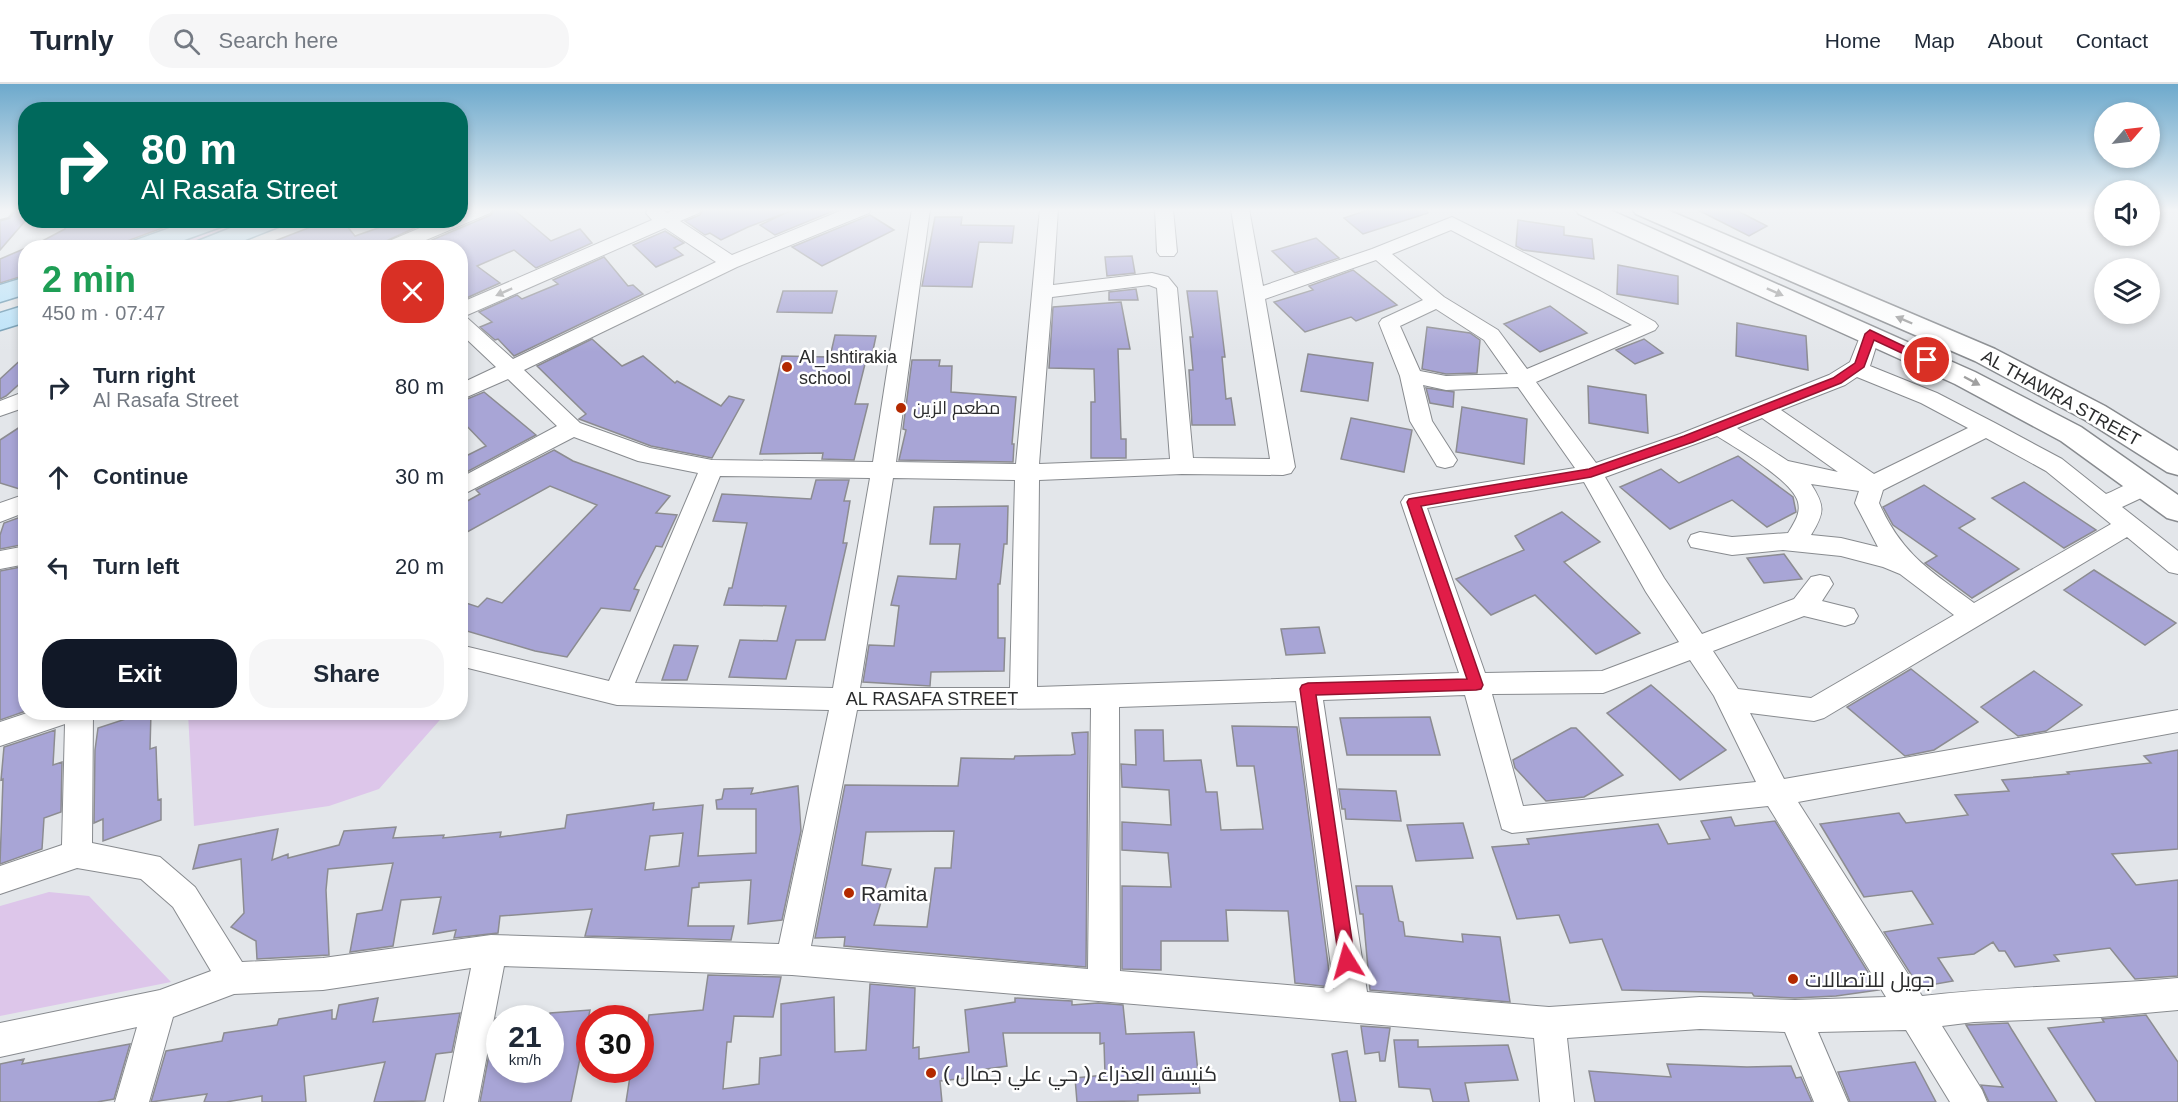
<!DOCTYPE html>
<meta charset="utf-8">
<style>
body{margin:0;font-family:Helvetica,Cairo,sans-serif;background:#f6f6f7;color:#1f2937;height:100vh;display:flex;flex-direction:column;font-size:22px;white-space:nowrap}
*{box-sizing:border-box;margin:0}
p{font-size:20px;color:#747a83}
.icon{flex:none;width:33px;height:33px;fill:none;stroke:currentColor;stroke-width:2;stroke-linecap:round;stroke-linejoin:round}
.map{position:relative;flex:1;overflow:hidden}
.details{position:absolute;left:18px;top:156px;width:450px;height:480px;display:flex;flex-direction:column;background:#fff;border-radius:24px;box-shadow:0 3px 9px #0003}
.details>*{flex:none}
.guide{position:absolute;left:18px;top:18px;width:450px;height:126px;border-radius:24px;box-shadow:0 3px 9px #0003;background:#00695c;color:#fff;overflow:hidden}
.needle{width:39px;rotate:62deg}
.fabs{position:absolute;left:2094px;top:18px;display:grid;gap:12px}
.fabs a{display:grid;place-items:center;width:66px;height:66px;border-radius:50%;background:#fff;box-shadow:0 3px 9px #0003;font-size:30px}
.speed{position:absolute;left:486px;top:921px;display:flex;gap:12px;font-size:30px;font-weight:700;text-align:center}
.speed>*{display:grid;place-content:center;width:78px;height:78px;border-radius:50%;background:#fff;box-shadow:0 3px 9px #0003;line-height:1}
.speed small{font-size:15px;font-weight:400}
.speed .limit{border:9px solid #d22;background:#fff;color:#111}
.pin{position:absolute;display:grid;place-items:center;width:51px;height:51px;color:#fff;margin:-26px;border:3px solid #fff;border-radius:50%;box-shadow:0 2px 6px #0007}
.me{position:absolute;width:66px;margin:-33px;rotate:352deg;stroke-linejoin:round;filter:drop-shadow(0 0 4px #0008)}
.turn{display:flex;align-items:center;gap:21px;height:126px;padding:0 24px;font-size:27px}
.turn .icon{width:78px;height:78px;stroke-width:2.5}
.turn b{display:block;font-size:42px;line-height:51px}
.round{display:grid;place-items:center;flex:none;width:63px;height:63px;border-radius:24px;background:#f6f6f7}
.summary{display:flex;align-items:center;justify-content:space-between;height:102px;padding:0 24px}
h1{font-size:36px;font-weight:800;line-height:45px;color:#1e9e55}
.cta{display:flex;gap:12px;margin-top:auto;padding:12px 24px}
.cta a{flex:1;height:69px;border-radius:24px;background:#111827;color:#fff;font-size:24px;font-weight:800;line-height:69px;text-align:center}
.cta a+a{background:#f6f6f7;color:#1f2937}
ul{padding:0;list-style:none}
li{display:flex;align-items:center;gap:18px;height:90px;padding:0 24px}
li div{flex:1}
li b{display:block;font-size:22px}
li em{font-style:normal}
header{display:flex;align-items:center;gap:36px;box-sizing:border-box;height:84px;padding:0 30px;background:#fff;border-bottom:2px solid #e0e1e3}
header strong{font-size:28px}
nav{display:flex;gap:33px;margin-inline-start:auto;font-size:21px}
.search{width:420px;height:54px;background:#f6f6f7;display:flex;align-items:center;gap:15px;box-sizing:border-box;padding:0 21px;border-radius:24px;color:#747a83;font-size:22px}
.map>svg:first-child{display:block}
.green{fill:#ddc6ea}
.building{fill:#a8a5d6;stroke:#8c8c91;stroke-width:1.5;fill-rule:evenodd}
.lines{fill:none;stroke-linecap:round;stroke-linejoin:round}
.street-casing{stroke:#888b8f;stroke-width:2}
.secondary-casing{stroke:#888b8f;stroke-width:3}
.primary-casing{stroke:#6896af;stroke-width:3}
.street{fill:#fff;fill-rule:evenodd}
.secondary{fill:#fff;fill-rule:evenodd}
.primary{fill:#b8e2f9;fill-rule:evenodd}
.oneway{fill:#a0a0a0}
.route{fill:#e11d48;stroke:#92132f;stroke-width:1.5}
.poi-dot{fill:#b32900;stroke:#fff;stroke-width:2}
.labels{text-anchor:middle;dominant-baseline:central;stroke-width:5;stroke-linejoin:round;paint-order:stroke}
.poi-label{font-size:18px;fill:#2b2c2d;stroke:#fff;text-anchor:start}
.street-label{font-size:18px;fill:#2b2c2d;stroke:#fff}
.near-poi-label{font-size:21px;fill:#2b2c2d;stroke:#fff;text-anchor:start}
</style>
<header>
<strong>Turnly</strong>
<div class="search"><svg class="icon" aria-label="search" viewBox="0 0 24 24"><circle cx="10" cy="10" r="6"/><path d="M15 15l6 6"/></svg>Search here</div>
<nav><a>Home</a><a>Map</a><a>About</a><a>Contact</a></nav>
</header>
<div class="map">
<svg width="2178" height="1018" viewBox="0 0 2178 1018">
<rect width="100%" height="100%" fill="#e3e6ea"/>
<path class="green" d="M231 137H256L184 163 158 164Z
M188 629V628L446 629 379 705 329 722 194 742Z
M49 808 89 812 171 898 0 932V822Z"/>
<path class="building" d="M16 125H26V136L0 166V137L10 134Z
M495 125H513L551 157 580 145 592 159 536 184 514 166 477 182 500 199 462 216 460 164H443L432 156 491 131Z
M703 125H790L791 127 748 143 721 156 710 149 705 151 685 137 700 131Z
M794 125H838L775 151 760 141Z
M1371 125H1427L1428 129 1363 150 1344 134Z
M1696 125H1734L1767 142 1749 152Z
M870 131 894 146 822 182 792 163Z
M935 133H962L961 141 1014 142 1012 159 979 158 972 203 922 202Z
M65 136H184L127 157 123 164H29L65 145Z
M329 136H342L355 152 401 136H432L371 164H264V161Z
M1518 136 1564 143V151L1592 155 1594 175 1523 166 1516 162Z
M665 147 684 159 674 164 683 171 656 183 633 161Z
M1316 154 1339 174 1295 189 1272 167Z
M26 164V191L0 199V175Z
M1132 172 1135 189 1107 192 1105 173Z
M604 173 628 202 633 201 643 210 514 272 498 255 495 256 480 243 492 238 479 228 517 211 522 215 558 200 553 196Z
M1618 181 1678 192V220L1617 210Z
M1353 186 1397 221 1356 237 1351 233 1305 248 1274 218 1313 206 1309 202Z
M1136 205 1138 216H1109V208Z
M783 207H837L832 229 777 228Z
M1187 207H1217L1225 273H1222L1226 315 1231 314 1235 341H1192L1189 286H1193L1190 253H1193Z
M1121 218 1130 265H1118L1121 355H1126V374H1091V318H1095L1094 285 1049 284 1053 223Z
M1550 222 1587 249 1540 268 1504 240Z
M1737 239 1806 252 1808 286 1736 272Z
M1427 243 1470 249 1480 256 1477 289 1446 290 1422 285Z
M835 251 876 252 871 276H866L855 320H868L854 376 822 375 823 369 760 370 782 272 830 273Z
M592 255 622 282 643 272 675 299 677 297 721 322 729 312 744 316 712 374 651 362 579 335 586 330 537 282Z
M1644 255 1663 269 1635 280 1616 266Z
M1308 270 1373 279 1368 317 1301 307Z
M26 271V294L6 312 0 315V295Z
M912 276H940L939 282H952L951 308 1016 313 1012 360H1014L1013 378 899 376 906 346 903 345Z
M1588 302 1646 311 1648 349 1589 339Z
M1426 304 1454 308 1453 323 1430 319Z
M484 308 536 351 461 391 460 375 486 362 460 335V318Z
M1462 323 1527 335 1524 380 1456 368Z
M1351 334 1412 346 1404 388 1341 375Z
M26 339V407L0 399V356Z
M554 366 573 377 670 412 656 429 677 431 662 463 656 462 634 505 639 506 630 527 601 524 567 573 535 567 460 545V517L478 523 487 514 502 519 597 421 550 402 460 452V421L480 410 476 406Z
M1738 372 1793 413 1796 428 1767 443 1732 416 1670 445 1620 403 1661 385 1679 399Z
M816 396H849L844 417H850L843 459H847L825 556H796L786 595 729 593 740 556 777 557 786 522 724 521 729 504H732L747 439 713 437 722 410 811 415Z
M2024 398 2096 446 2064 464 1992 414Z
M1924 401 1975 435 1959 444 2019 485 1972 514 1925 479 1937 472 1893 441 1883 423Z
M1008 422 1007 460H1004L1000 500H998V554H1005L1004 587 931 588 930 602 863 598 869 561 894 562 899 522 891 521 898 492 956 495 960 460H930L934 423Z
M1562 428 1600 458 1564 478 1640 549 1596 570 1535 511 1491 531 1456 495 1524 466 1515 452Z
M26 431V460L0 465V451L4 439Z
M1784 470 1802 495 1764 499 1747 474Z
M26 482V627L0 636V487Z
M2094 486 2176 539 2145 561 2064 506Z
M1319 543 1325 569 1286 571 1281 545Z
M674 561 698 562 687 596H662Z
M1911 585 1978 638 1934 666 1905 672 1847 623Z
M2034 587 2082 621 2046 647 2018 652 1981 623Z
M1651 601 1726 666 1680 696 1607 629Z
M147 628H151L150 665 156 663 158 716 161 715V736L103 757V735L94 739 95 666 98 644Z
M1430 633 1440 671H1347L1340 634Z
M1232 642 1297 643 1331 903 1295 899 1288 827 1226 826 1228 857H1161V886L1122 885V802L1171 803 1168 769 1122 766V738L1171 741 1169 706 1122 703 1121 680 1136 681 1135 646H1163L1164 677 1201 676 1206 708H1217L1221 746 1263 745 1254 682H1237Z
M1571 644H1576L1623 691 1584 713 1546 717 1515 684 1513 676Z
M55 646 53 681 62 678 61 728 44 734 42 765 0 780 3 695 1 696 4 663Z
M1088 648 1086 883 844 862 845 853 815 854 845 701 958 702 961 674 1014 675 1015 672 1071 671 1075 670 1072 649ZM954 747 951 784H935L927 843 874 841 891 785 862 781 866 748Z
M2178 666V765L2112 770 2136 801 2178 796V892L2135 895 2110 864 2054 871 2059 877 2015 883 2005 867H1999L1993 858 1974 870 1938 874 1953 897 1919 903 1884 848 1933 840 1912 807 1864 813 1820 740 1899 729 1906 739 1968 731 1955 711 2009 707 2002 696 2069 690 2067 688 2151 679 2144 672Z
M798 702 801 747 782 836 748 840 751 796 699 799V803L692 804 688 842H734L731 856 585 852 592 825 500 832 498 849 454 854 456 846 433 850 441 813 401 816 393 862 350 868 357 830 382 826 393 779 328 785 326 806 329 871 257 875 256 857 231 843 244 829 241 775 193 785 199 761 278 745 272 776 288 770V774L339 761 344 747 396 743 393 754 444 751 443 754 501 748 500 753 565 744 567 731 654 719 653 726 703 721 698 772 756 769V725H717L716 716 722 715 724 705 753 704 751 710ZM683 749 679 782 645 786 650 752Z
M1339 705 1396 707 1401 737 1346 735 1345 725H1342Z
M1731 733 1735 742 1775 737 1879 906 1836 912 1795 914 1754 912 1752 909 1622 906 1602 855 1570 859 1559 831 1517 835 1492 763 1529 760 1527 755 1658 740 1668 760 1710 755 1701 737Z
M1463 739 1473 774 1416 777 1407 741Z
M1356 802H1392L1399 837 1403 838 1405 852 1463 858 1462 850 1500 853 1510 918 1370 906 1363 830H1360Z
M708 891 781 893 773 933 734 932 731 958H727L723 1005 759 1000 760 974 781 971V920L834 913 835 968 866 966 870 900 915 904 913 964 919 963V975L969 968 965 926 1015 918V914L1072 917V921L1098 919 1123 921 1126 950 1194 948 1200 1009 1138 1011V1017L1077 1018 1075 994 1105 991 1104 959 1100 960V949H1003L1007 982 967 988V994L940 997 942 1018H626L631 986H640L642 981 649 931 703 926Z
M378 914 373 938 460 929 452 968 436 970 425 1017 374 1018 385 978 304 992 306 1018H262V1012L226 1018H204L207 1010 151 1018 166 967 222 957 224 949 277 941 279 935 332 926V935H336L339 921Z
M590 926 571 1018H480L496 934H500V986H550V929Z
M2146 931 2178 978V1018H2096L2048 944 2104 938 2102 935Z
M2008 939 2012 946 2057 1018H1989L1981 1001 2003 1003 1966 941Z
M1361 942 1390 944 1385 977H1380L1379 968 1365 970Z
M1394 956H1418V963L1508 961 1518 996 1465 999 1469 1018H1433L1430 1005 1399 1003Z
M130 960 114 1015 97 1018H0V980L24 975 22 980Z
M1347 967 1356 1018H1340L1332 970Z
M1915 978 1936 1018H1850L1838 988Z
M1667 980 1747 983 1791 982 1796 994 1801 993 1812 1018H1595L1589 987 1671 993Z"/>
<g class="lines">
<defs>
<path id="street" d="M467 125H492L490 129 407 164H380L382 160 439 136H460V128Z
M648 125H662L667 129 676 125H701L699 129 680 137 732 171 845 125H871L869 129 737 183 524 286 580 339 650 364 712 376 873 378 912 125H930L896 378 1016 380 1040 125H1058L1053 201 1152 189 1168 193 1177 204 1193 374 1270 375 1231 125H1249L1263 202 1372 165 1452 133 1600 207 1655 238 1658 242 1655 246 1536 298 1596 379 1680 350 1829 291 1850 278 1863 245 1870 244 1877 245 1880 250 1870 282 1937 309 1995 339 2062 375 2106 410C2121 404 2138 392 2154 396L2158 402 2154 408 2122 423 2178 467V490L2169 488 2127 453 1824 634 1814 637 1750 629 1784 695 2178 626V648L1798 718 1922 912C2007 902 2093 902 2178 894V926L2101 933 1974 938 1942 942 1982 1006 1987 1018H1950L1906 946 1818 948 1848 1018H1814L1785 948 1700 945 1567 954 1574 1018H1540L1534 954 792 891 504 882 478 1018H444L471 884 323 906 234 910 173 933 149 1018H115L137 943 0 973V939L160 906 211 887 173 823 141 795 77 784 0 810V782L62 761 65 640 0 662V638L30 628H93L92 759 160 773 195 803 242 878 323 874 491 851 779 860 829 626 617 621 460 582V561L609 597 698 389 638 377 574 353 460 412V394L557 342 508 295 460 316V300L496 283 460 249V219L652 136 646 129ZM665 144 716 178 513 275 465 232ZM1451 146 1632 241 1527 285 1498 246 1444 213 1392 170ZM1376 176 1423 216 1382 235 1379 239 1400 292 1410 337 1437 382 1445 384 1453 382 1457 376 1432 337 1423 301 1446 306 1518 303 1575 384 1413 410 1405 412 1401 418 1459 589 1037 603 1039 396 1182 390 1283 391 1291 389 1295 383 1265 215ZM1149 201 1157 204 1170 375 1039 380 1052 213ZM1436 225 1484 256 1508 290 1446 292 1420 287 1400 242ZM1857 293 1921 319 1968 344 1874 390 1781 326 1845 301ZM1762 334 1838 388 1788 377 1737 344ZM1717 352C1736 364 1792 396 1798 418 1801 430 1794 439 1788 449L1732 453 1700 448 1691 451 1688 457 1691 463 1732 471 1783 466 1841 472 1883 483 1900 490 1954 531 1811 614 1738 605 1713 567 1804 532 1845 542 1854 539 1858 532 1854 525 1822 517 1833 500 1829 493 1820 491 1811 493 1794 515 1702 550 1664 494 1605 393ZM1986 354 2046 387 2111 440 1974 519C1931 487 1902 471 1879 419L1883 406ZM720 392 870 394 833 604 635 599ZM893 394 1015 396 1010 604H860ZM1584 398 1646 508 1679 558 1602 587 1485 589 1427 424ZM1811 400 1859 407 1855 419 1878 463 1841 454 1811 451C1825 428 1825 422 1811 400ZM1690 576 1714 612 1756 698 1523 722 1492 610 1603 609ZM1465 611 1502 745 1512 749 1768 722 1886 913 1795 916 1700 913 1549 923 1367 908 1323 616ZM1296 617 1334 905 1120 887 1119 623ZM1091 624 1088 885 811 862 857 626Z
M1155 125H1173L1177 168 1174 172H1160L1157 168Z
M26 307V323L0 332V317Z
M26 410V428L0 438V419Z
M26 462V480L0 485V467Z"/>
<path id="secondary" d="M0 125H14L8 133 0 135Z
M1575 125H1608L1975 288 2081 343 2178 411V437L2167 434 2061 357 1955 300 1579 130Z
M1632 125H1665L1995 265 2105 322 2178 367V391L2167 388 2085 336 1975 277 1636 130Z"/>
<path id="primary" d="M192 136H229L226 141 162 164H125L128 159Z
M251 136H286L283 141 225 164H190L193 159Z
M26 193V210L0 218V201Z
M26 221V238L0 246V229Z"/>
</defs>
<use href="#street" class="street-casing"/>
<use href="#secondary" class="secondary-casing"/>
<use href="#primary" class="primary-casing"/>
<use href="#street" class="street"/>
<use href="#secondary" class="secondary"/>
<use href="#primary" class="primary"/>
</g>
<defs><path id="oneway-solid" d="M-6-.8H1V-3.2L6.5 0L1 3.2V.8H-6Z" transform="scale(1.5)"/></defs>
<g class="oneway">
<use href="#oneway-solid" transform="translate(504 208) rotate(156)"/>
<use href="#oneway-solid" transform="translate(1775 208) rotate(24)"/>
<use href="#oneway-solid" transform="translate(1904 236) rotate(-157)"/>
<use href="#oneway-solid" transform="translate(1972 297) rotate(28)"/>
</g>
<linearGradient id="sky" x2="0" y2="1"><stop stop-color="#6da9cc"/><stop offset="0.47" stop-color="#f2f4f6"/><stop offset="1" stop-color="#f2f4f6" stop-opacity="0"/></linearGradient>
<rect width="2178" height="268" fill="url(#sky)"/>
<path class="route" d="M1870 246 1933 276 1931 279H1923L1874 256 1864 283 1841 299 1693 358 1591 393 1421 422 1483 601 1481 605 1476 606 1316 611 1355 877 1353 883 1347 885 1340 883 1300 605 1302 601 1308 599 1467 595 1407 418 1409 415 1589 385 1684 352 1833 294 1855 279 1865 250Z"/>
<g class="poi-dot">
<circle cx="787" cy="283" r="6"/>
<circle cx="901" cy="324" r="6"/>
<circle cx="849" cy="809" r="6"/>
<circle cx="1793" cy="895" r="6"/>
<circle cx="931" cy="989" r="6"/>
</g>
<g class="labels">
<g class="poi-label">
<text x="799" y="273">Al_Ishtirakia<tspan x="799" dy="21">school</tspan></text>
<text x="913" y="324">مطعم الزين</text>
</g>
<g class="street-label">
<text transform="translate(2061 314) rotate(29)">AL THAWRA STREET</text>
<text x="932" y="615">AL RASAFA STREET</text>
</g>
<g class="near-poi-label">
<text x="861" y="809">Ramita</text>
<text x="1805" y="895">جويل للاتصالات</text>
<text x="943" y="989">كنيسة العذراء ( حي علي جمال )</text>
</g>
</g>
</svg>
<div class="fabs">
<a><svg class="needle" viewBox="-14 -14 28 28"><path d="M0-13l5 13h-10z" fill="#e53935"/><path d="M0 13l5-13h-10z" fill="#747a83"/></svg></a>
<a><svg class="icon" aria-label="sound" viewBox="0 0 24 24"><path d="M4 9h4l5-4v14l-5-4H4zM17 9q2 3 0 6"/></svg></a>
<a><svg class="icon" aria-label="layers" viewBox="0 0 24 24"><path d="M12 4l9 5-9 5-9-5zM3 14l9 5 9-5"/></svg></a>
</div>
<div class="speed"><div>21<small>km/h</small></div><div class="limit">30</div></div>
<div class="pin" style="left:1927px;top:276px;background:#d93025"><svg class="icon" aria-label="arrive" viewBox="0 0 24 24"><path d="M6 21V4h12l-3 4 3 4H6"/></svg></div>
<svg class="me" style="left:1347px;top:877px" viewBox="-20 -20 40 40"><path d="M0-17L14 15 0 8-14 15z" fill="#e11d48" stroke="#fff" stroke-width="4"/></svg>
<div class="guide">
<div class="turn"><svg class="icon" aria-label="right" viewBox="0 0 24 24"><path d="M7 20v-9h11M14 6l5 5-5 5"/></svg><div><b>80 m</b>Al Rasafa Street</div></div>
</div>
<section class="details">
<div class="summary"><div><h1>2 min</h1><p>450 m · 07:47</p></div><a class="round" style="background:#d93025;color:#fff"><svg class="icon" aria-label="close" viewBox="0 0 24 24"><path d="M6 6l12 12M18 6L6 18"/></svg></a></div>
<ul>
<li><svg class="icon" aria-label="right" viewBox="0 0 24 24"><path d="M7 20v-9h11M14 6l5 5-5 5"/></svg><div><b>Turn right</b><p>Al Rasafa Street</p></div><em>80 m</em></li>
<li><svg class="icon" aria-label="ahead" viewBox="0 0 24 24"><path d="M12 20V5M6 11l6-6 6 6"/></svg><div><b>Continue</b></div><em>30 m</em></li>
<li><svg class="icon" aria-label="left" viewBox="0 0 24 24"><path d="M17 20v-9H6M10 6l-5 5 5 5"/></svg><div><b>Turn left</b></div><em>20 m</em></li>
</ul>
<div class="cta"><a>Exit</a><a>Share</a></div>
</section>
</div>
